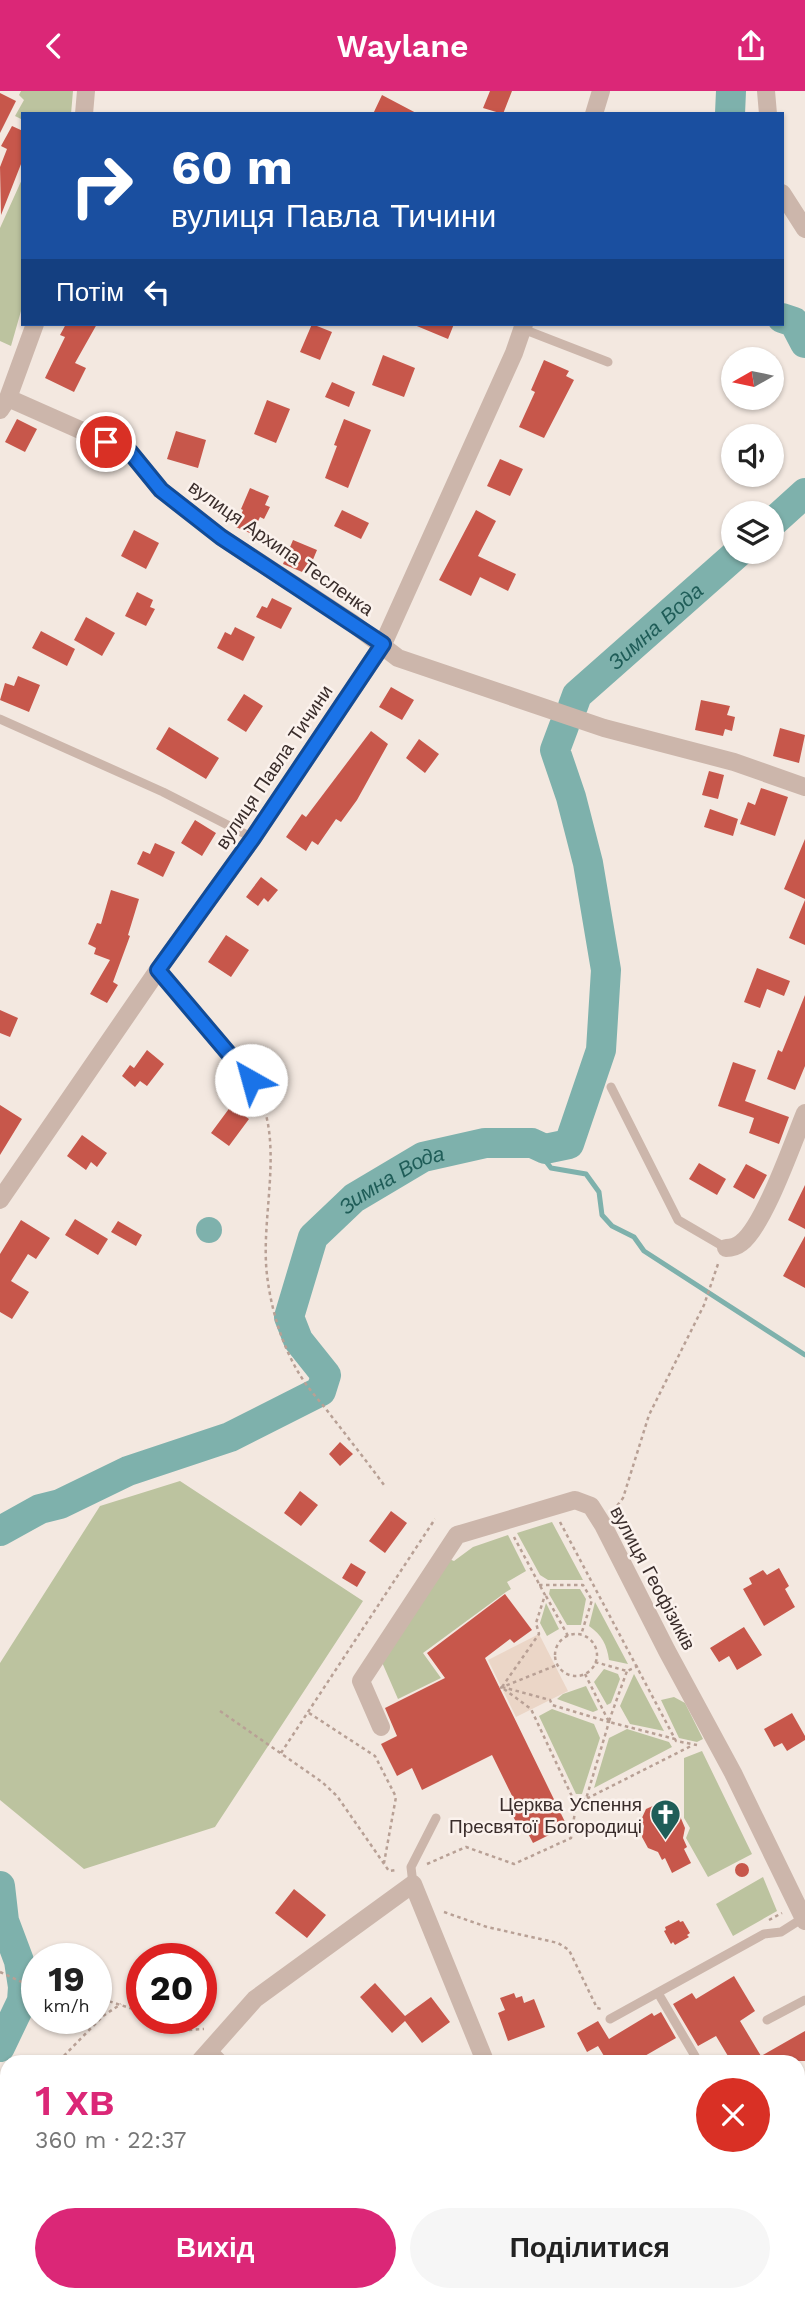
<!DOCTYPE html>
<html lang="uk">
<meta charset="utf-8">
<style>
body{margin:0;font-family:"Work Sans",sans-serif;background:#f6f6f6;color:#222;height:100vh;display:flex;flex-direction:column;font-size:26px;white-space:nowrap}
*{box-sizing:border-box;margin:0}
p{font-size:23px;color:#767676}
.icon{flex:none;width:38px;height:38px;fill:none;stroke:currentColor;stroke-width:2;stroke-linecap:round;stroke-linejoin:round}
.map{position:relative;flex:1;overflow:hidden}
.panel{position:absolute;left:0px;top:1964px;width:805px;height:247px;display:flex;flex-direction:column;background:#fff;border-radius:21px 21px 0 0;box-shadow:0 2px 5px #0004}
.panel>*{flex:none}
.banner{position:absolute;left:21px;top:21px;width:763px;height:214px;border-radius:0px;box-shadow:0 2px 5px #0004;background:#1a4fa0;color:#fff;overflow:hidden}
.needle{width:46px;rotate:261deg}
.controls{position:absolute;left:721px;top:256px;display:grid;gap:14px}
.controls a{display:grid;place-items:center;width:63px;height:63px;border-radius:50%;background:#fff;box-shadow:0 2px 5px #0004;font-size:35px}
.speed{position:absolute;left:21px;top:1852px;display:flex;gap:14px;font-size:35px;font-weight:700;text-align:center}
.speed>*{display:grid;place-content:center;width:91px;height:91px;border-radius:50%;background:#fff;box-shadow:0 2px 5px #0004;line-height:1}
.speed small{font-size:18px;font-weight:400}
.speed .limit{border:10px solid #d22;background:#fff;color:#111}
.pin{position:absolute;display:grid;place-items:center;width:60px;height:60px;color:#fff;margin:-30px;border:4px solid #fff;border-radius:50%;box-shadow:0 2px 7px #0007}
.me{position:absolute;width:77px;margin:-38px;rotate:322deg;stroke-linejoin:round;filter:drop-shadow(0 0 5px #0008)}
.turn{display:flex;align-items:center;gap:24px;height:147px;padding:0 35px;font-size:32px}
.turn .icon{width:91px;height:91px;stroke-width:2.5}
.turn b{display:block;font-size:49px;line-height:60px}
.then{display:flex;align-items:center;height:66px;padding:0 35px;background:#0003;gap:14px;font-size:26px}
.round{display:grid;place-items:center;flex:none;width:74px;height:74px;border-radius:37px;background:#f6f6f6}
.headline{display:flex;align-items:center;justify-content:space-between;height:119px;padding:0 35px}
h1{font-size:42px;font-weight:600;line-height:52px;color:#db2777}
.cta{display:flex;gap:14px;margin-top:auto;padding:14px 35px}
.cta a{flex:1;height:80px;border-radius:42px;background:#db2777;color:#fff;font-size:28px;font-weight:600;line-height:80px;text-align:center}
.cta a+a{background:#f6f6f6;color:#222}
header{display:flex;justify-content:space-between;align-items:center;height:91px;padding:0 35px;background:#db2777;color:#fff;font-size:32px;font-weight:600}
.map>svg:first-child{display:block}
.green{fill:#bcc39f}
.plaza{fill:#ebd6c7}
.water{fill:#7eb1ac}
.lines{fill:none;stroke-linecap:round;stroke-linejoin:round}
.stream{stroke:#7eb1ac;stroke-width:5}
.river{stroke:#7eb1ac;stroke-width:30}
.building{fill:#c7574b}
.path{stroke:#b8a095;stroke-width:2.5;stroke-dasharray:3.5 3.5;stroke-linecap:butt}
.service{stroke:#ccb6ab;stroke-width:9}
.minor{stroke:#ccb6ab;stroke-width:18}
.route-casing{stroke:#114b97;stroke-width:18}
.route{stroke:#1a73e8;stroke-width:12}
.labels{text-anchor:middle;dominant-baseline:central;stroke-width:5;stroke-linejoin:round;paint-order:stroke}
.street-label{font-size:19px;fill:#3a2d2b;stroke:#fbf2ed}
.poi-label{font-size:19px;fill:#3a2d2b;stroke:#fbf2ed;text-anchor:end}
.water-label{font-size:21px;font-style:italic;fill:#1f5d58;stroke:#fbf2ed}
</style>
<header><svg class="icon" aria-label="back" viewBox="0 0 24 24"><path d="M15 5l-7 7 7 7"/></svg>Waylane<svg class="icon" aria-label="share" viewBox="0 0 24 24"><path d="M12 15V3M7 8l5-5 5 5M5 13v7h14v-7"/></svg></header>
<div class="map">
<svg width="805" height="2210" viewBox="0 0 805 2210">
<rect width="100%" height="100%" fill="#f3e8e0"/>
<path class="green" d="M21 0H73L71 23H23V29L15 25 24 9 19 4Z
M23 86V213L11 255 0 250V137Z
M180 1390 363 1510 215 1736 84 1778 0 1709V1572L100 1415Z
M552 1431 583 1489H548L540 1484 517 1442Z
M508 1444 526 1480 507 1491 511 1498 506 1501 423 1562 441 1587 398 1608 381 1569 449 1468 454 1470 473 1456Z
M550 1498H580L586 1508 581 1534H567L549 1503Z
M595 1511 628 1573 609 1569C607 1554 602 1544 589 1535Z
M546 1512 559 1538 547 1545 540 1532Z
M604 1578 618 1583 620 1588 611 1612 607 1614 594 1591Z
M634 1583 664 1640 630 1633 620 1615Z
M586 1595 598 1619 593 1621 557 1608 563 1603Z
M674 1606 685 1612 703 1648 697 1651 679 1647 661 1609Z
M552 1618 594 1633 600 1647 582 1703H576L539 1625Z
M627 1638 669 1651 672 1656 594 1697 609 1647Z
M702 1660 752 1763 708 1786 686 1747 690 1737 684 1727V1667Z
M763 1786 777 1820 733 1845 716 1813Z"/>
<path class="plaza" d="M539 1543 568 1600 516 1626 488 1569Z"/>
<path class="water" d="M196 1139a13 13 0 1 1 26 0a13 13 0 1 1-26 0Z"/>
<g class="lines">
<path class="stream" d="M532 1052 551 1077 586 1083 599 1101 602 1124 612 1135 634 1146 644 1160 805 1264"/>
<g class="river">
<path d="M730 23 731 0"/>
<path d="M782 227 794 231 805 252"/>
<path d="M772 432 805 402"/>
<path id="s1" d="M573 615 577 604 740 460"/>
<path id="s2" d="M0 1440 40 1418 60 1413 128 1380 230 1346 321 1300 326 1284 298 1249 289 1226 313 1146 354 1107 423 1066 485 1052H532L545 1058 569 1053 601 959 606 879 588 772 571 706 555 659 564 635"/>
<path d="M0 1795 4 1830 19 1870 23 1896 22 1910 0 1956"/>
</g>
</g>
<path class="building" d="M490 0H512L503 23 483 17Z
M0 2 16 10 0 42Z
M382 4 418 23H373Z
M12 35 23 40V68L1 124 0 76 7 58 1 55Z
M66 233H97L75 272 86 277 74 301 45 287 65 246 60 244Z
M312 233 332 241 320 269 300 261Z
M412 233H454L448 248Z
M383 264 415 277 404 306 372 294Z
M544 269 569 280 566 285 574 289 544 347 519 336 535 301 531 299Z
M332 291 355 301 349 316 325 306Z
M267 309 290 318 276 352 254 343Z
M17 328 37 338 25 361 5 351Z
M344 328 371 339 348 397 325 387 337 355 334 354Z
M176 340 206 349 198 377 167 368Z
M500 368 523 378 510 405 487 395Z
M250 397 269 405 265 414 270 416 264 428 260 426 252 443 236 436 243 419 241 418Z
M342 419 369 432 361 448 334 435Z
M476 419 496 430 478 465 516 483 508 500 480 486 471 505 439 489Z
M134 439 159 452 146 478 121 465Z
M293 449 317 459 307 483 283 473Z
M137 501 153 509 150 516 155 518 146 535 125 525Z
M272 507 292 517 281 538 256 526 262 515 267 517Z
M86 526 115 542 102 565 74 549Z
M235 536 255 546 243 570 217 557 225 541 231 544Z
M41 540 75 558 67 575 32 557Z
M18 585 40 594 29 621 0 609 5 592 14 595Z
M391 596 414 609 402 629 379 616Z
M244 603 263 615 246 641 227 629Z
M701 609 730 615 727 624 735 626 732 640 725 638 723 645 695 639Z
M169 636 219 667 206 688 156 658Z
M780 637 805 644 799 672 773 665Z
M371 640 388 653 357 709 341 731 336 728 318 754 312 750 306 760 286 746 302 723 306 726Z
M419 648 439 663 425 682 406 667Z
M709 680 724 684 718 708 702 704Z
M761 697 788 706 775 745 740 733 748 711 755 714Z
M710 718 738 728 733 745 704 736Z
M195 729 216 742 202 765 181 752Z
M805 748V808L784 798Z
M155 752 175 761 163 786 137 773 143 760 150 763Z
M261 786 278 799 268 811 264 807 258 815 246 806Z
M111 799 139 808 128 844 130 845 113 891 118 894 107 912 90 903 110 869 94 863 96 857 88 853 97 832 101 833Z
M805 809V854L789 847Z
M226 844 249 859 231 886 208 871Z
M757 877 790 890 784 905 767 898 760 917 744 911Z
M805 904V975L795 999 767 988 778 959 782 961Z
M0 919 18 927 10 946 0 942Z
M147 959 164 973 147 995 140 990 135 996 122 985 130 974 134 977Z
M733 971 756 979 745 1010 789 1026 779 1053 749 1042 754 1027 718 1015Z
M0 1014 22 1028 0 1064Z
M231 1015 249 1028 229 1055 211 1042Z
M82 1044 107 1062 97 1076 91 1071 86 1079 67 1065Z
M699 1072 726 1088 717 1104 689 1088Z
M746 1073 767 1084 754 1108 733 1096Z
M805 1094V1138L788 1129Z
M75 1128 108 1148 98 1164 65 1144Z
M21 1129 50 1147 36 1168 28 1163 11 1190 29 1201 12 1228 0 1221V1163Z
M118 1130 142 1144 136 1155 111 1141Z
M805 1145V1197L783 1185Z
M340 1351 353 1363 340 1375 329 1363Z
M300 1400 318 1414 301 1435 284 1422Z
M391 1420 407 1432 385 1462 369 1450Z
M351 1472 366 1481 357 1496 342 1487Z
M779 1477 789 1495 785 1498 795 1516 764 1535 743 1498 752 1493 749 1487 763 1479 767 1484Z
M505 1503 532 1539 514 1552 510 1548 485 1567 567 1735 533 1752 522 1731 517 1733 511 1721 518 1717 492 1664 422 1699 412 1677 397 1685 381 1653 397 1645 385 1617 445 1587 427 1562Z
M744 1536 762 1564 737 1579 729 1565 719 1571 710 1557Z
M792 1622 805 1645V1649L787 1660 782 1652 774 1656 764 1638Z
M655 1714 667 1716 670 1722 680 1725 685 1737 683 1747 687 1756 684 1758 691 1772 672 1782 665 1767 662 1769 658 1761 648 1757 642 1746 644 1735 641 1729 646 1718Z
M735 1779a7 7 0 1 1 14 0a7 7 0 1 1-14 0Z
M294 1798 326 1824 307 1847 275 1822Z
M679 1829 680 1831 683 1830 690 1842 687 1844 689 1846 675 1854 673 1851 671 1853 664 1840 666 1839 665 1836Z
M734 1885 755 1920 740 1930 761 1965 805 1940V1970H731L716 1945 698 1955 673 1913 692 1902 696 1908Z
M375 1892 405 1925 431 1906 450 1931 422 1952 405 1930 392 1942 360 1906Z
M514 1902 516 1907 522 1905 524 1912 534 1908 545 1936 508 1950 498 1922 505 1919 500 1907Z
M661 1921 676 1947 636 1970H607L598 1955 587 1961 577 1942 598 1930 609 1948 652 1922 654 1925Z"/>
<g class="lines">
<path class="path" d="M257 1000C285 1053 260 1126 267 1184 271 1218 282 1255 300 1284 307 1296 317 1307 326 1318 345 1343 365 1368 384 1394
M613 1420 623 1407 649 1324 704 1214 718 1173
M560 1431 676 1650 697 1654
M539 1494H583L592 1509 581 1544
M546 1505 568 1545
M555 1564a21 21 0 1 1 42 0a21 21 0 1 1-42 0Z
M595 1571 627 1580 638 1575
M585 1583 609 1631 675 1648
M502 1596 550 1609 552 1614 609 1631 586 1708 693 1654
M502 1596 539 1543 536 1532 545 1504 514 1446
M500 1597 557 1574
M504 1598 531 1618 576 1714 586 1708
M220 1620 322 1691 337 1705 389 1780 397 1779
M309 1622 375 1665 396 1706 384 1772
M609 1630 627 1580
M281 1662 435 1428
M427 1773 466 1756 514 1773 571 1747 576 1714
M444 1821 487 1836 558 1852 569 1859 597 1917 601 1918
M769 1829 782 1822
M0 1881 37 1898
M96 1906 142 1921
M156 1927 187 1939 204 1938
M59 1970 103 1925 121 1913"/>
<path class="service" d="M523 238 608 271
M0 628 163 701 253 747
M158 879 251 989
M611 996 678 1129 726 1157
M413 1793 411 1776 436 1727
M658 1902 695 1965
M610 1928 764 1843 781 1841 803 1827
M767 1929 805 1909
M212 1958 224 1970
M805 1998V2025
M798 2050 805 2047
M747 2203 751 2210"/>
<path class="minor" d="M766 0 768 23
M84 23 86 0
M594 23 601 0
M782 102 805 138
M8 307 130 361 161 399 221 446 351 531 398 567 604 637 734 671 805 696
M0 319 8 307 35 233
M0 1109 158 879 253 747 383 553 514 262 524 233
M726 1157C732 1157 736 1156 741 1152 764 1135 793 1051 805 1022
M381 1636 361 1590 457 1444 575 1409 591 1415 603 1434 667 1560 733 1682 805 1830
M200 1970 255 1908 413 1793 485 1970
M0 2166 7 2161
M578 2203 580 2210"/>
</g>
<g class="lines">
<defs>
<path id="route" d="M106 351 130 361 161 399 221 446 383 553 253 747 158 879 251 989"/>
</defs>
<use href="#route" class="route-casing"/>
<use href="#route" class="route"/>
</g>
<defs>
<symbol id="church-pin" viewBox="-11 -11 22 30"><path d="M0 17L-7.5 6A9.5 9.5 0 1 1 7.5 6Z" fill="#1f5d58" stroke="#fbf2ed"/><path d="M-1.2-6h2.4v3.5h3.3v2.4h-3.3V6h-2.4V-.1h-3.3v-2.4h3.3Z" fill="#fff"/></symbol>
</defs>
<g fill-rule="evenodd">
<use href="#church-pin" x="648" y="1706" width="35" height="47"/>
</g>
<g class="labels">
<g class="street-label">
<text transform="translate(281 457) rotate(35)">вулиця Архипа Тесленка</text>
<text transform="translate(274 676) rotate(-56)">вулиця Павла Тичини</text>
<text transform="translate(653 1487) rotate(62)">вулиця Геофізиків</text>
</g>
<g class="poi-label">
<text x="642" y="1713">Церква Успення<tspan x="642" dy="22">Пресвятої Богородиці</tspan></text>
</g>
<g class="water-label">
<text stroke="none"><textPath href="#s1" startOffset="116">Зимна Вода</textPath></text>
<text stroke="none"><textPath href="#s2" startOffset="620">Зимна Вода</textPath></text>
</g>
</g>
</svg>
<div class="controls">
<a><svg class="needle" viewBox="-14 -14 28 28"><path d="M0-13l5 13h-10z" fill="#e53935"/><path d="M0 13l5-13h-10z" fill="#767676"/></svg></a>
<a><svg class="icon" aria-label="sound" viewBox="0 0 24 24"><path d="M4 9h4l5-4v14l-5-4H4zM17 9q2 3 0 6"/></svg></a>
<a><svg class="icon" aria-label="layers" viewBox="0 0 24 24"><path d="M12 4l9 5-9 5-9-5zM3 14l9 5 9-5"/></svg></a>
</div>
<div class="speed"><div>19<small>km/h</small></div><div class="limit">20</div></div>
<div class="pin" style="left:106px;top:351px;background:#d93025"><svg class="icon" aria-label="arrive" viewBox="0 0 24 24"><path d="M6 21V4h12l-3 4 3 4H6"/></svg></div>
<svg class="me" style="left:251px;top:989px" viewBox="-20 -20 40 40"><circle r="19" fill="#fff"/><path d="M0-13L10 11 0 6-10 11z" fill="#1a73e8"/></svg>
<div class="banner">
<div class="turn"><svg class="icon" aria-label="right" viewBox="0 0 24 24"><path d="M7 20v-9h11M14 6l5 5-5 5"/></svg><div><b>60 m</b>вулиця Павла Тичини</div></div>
<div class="then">Потім<svg class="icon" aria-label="left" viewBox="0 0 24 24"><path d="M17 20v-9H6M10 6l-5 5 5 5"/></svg></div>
</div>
<section class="panel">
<div class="headline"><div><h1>1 хв</h1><p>360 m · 22:37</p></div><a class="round" style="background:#d93025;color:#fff"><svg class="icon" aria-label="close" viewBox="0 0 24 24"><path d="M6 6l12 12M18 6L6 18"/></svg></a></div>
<div class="cta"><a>Вихід</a><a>Поділитися</a></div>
</section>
</div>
